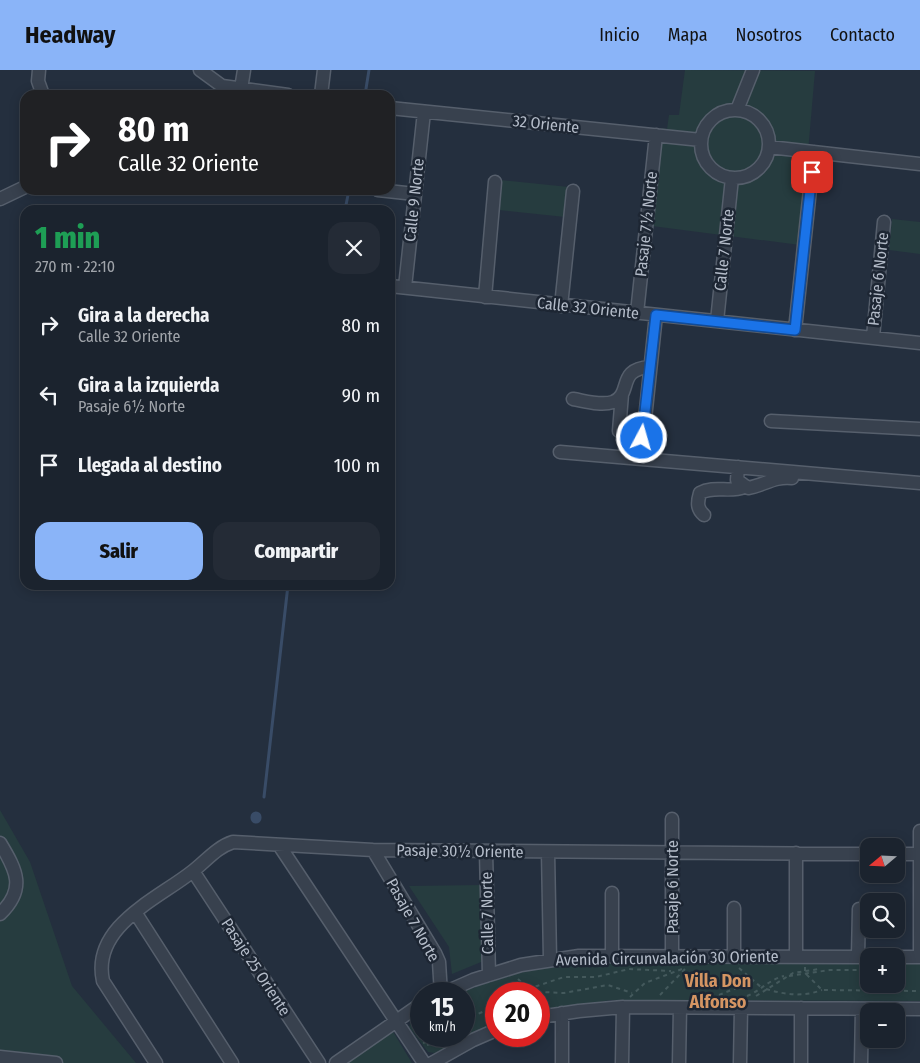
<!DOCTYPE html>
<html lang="es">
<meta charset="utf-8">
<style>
body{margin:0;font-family:"Fira Sans Condensed",sans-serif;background:#242b36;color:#f1f3f6;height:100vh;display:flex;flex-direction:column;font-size:19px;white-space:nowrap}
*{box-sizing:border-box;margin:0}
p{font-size:16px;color:#a0a4aa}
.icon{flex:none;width:28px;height:28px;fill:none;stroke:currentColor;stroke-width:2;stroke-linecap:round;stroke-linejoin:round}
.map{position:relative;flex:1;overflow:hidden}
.details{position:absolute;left:20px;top:135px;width:375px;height:385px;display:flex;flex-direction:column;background:#1b232e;border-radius:15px;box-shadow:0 2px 12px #0003,0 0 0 1px #39404a}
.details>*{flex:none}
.top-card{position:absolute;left:20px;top:20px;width:375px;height:105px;border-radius:15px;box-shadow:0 2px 12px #0003,0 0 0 1px #39404a;background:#202124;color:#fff;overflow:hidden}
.needle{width:32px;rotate:251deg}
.fabs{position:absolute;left:860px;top:768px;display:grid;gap:10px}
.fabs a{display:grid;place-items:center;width:45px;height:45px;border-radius:10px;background:#1b232e;box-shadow:0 2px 12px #0003,0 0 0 1px #39404a;font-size:25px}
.speed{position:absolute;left:410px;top:912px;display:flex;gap:10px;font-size:25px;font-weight:700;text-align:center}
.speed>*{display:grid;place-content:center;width:65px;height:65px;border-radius:50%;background:#1b232e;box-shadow:0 2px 12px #0003,0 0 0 1px #39404a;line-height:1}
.speed small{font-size:12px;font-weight:400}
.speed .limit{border:8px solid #d22;background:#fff;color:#111}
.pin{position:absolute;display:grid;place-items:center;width:42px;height:42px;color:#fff;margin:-21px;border-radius:10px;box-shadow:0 2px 8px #0006}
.me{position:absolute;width:55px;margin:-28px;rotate:6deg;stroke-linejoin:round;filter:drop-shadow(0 0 4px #0008)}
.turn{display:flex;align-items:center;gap:18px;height:105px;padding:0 15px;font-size:22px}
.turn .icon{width:65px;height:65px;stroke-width:2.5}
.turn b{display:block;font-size:35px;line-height:42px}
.round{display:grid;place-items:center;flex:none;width:52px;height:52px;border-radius:15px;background:#242b36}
.summary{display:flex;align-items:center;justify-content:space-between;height:85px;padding:0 15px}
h1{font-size:30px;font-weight:800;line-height:38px;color:#1e9e55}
.cta{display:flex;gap:10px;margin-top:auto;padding:10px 15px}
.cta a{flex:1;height:58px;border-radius:15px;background:#8ab4f8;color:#111;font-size:20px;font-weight:800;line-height:58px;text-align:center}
.cta a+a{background:#242b36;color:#f1f3f6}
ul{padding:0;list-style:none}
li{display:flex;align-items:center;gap:15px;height:70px;padding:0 15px}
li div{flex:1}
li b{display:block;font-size:19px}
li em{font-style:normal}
header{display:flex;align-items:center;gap:30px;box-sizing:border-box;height:70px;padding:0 25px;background:#8ab4f8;color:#111}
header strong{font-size:24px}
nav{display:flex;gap:28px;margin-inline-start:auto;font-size:18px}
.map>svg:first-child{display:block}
.green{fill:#263c3f}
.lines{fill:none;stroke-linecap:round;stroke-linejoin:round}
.stream{stroke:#394c67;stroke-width:3}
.canal{stroke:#394c67;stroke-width:11}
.minor-casing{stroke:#565f6c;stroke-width:15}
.path{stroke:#44595c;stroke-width:2;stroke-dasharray:4 4;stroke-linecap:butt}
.minor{stroke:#38414e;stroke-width:12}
.route-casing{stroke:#114b97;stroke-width:12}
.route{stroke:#1a73e8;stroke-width:9}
.labels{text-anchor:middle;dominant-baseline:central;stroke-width:5;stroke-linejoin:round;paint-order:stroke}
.street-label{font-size:16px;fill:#b4bcc9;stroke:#1d2633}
.neighbourhood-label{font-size:18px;font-weight:bold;fill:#d59563;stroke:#1d2633}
</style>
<header>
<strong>Headway</strong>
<nav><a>Inicio</a><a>Mapa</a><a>Nosotros</a><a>Contacto</a></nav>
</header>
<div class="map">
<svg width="920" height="993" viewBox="0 0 920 993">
<rect width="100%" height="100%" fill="#242f3e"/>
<path class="green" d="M685 0 815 1 800 175 652 156 662 58 667 59 669 45H679Z
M501 110 569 117 565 147 499 140Z
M892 149 920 152V184L889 180Z
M0 740 30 792 72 916 136 993H0Z
M482 815 486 890 452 904 449 877 409 816Z
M586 890 869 892V914H896V892H920V931L611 930 539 942V924H496V953L435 983 428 982 409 957 415 945 421 942V966H464V924H457C500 907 539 896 586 890Z
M392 960 412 993H344Z"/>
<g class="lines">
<path class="stream" d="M365 25 369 0
M345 140 349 120
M264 727 288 515"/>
<path class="canal" d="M256 748V747"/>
<defs>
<path id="minor" d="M39 0 38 11 43 25
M200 0 222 16 288 25
M241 19 244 0
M321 25 324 0
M390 38 701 70
M737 40 753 0
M701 74a34 34 0 1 1 68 0a34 34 0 1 1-68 0Z
M769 77 920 94
M378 120 415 124
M0 129 25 117
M390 216 920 273
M405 217 424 42
M485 227 495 112
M561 236 573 121
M637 243 656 65
M717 251 732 108
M795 260 814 82
M873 267 884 152
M573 329C585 331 601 336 613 332 633 324 616 299 650 297
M771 351 920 359
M619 361 622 324
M643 368 656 245
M560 382 920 413
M738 397 737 410 748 418C765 415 774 406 792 408
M704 445C697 439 697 433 700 423 714 415 730 423 744 417
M920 761V885
M0 773C17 801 26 819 0 844
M279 775 424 993
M373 780 435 883 439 892 441 924
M486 782 489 905
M548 782 550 889
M796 783V886
M896 784H919
M193 801 319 993
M612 823V885
M734 838V886
M135 842 232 993
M672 885V749
M858 886 859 839
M896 887H920
M441 924 473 910 521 895 579 886 869 887
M801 938V993
M562 943V993
M539 947 579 941 623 937 920 939
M0 987 56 993
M156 993 103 911C91 856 158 829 193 801 206 791 217 777 233 772L373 780 869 784
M336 993 421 934
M432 993 473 970 496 960
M622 993 623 937
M679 993 680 938
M740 993 741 938
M861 993 862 939"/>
</defs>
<use href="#minor" class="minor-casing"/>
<path class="path" d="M805 897V903L822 920 920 921
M739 898 762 918
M789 906 830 900H869
M518 909 528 919
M528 919 564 907H596L629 899 671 901
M766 919C786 925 803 927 822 920
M526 924 528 919
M539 925 541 922 564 923 608 915 632 923
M660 925 686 898
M719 925 754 911
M747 926C760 921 770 909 784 906
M756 926 793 903 819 899
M630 927 645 913 682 899
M467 949 470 958
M464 950 496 936
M420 963 421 959
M423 973 445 966
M427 975 455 966"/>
<use href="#minor" class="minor"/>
</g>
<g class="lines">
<defs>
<path id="route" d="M642 368 656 245 795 260 812 102"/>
</defs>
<use href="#route" class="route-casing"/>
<use href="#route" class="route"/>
</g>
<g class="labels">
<g class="street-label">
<text transform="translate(546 54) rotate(6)">32 Oriente</text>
<text transform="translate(414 130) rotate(-84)">Calle 9 Norte</text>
<text transform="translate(646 154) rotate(-84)">Pasaje 7½ Norte</text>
<text transform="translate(724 180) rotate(-84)">Calle 7 Norte</text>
<text transform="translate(878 209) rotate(-84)">Pasaje 6 Norte</text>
<text transform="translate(588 238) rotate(6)">Calle 32 Oriente</text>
<text transform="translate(460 781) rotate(1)">Pasaje 30½ Oriente</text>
<text transform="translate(672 817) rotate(-90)">Pasaje 6 Norte</text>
<text transform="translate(487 843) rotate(-91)">Calle 7 Norte</text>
<text transform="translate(413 850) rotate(61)">Pasaje 7 Norte</text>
<text transform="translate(667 888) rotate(-1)">Avenida Circunvalación 30 Oriente</text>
<text transform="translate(256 897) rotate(57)">Pasaje 25 Oriente</text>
</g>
<g class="neighbourhood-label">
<text x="718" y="911">Villa Don<tspan x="718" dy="21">Alfonso</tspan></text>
</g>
</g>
</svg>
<div class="fabs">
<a><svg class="needle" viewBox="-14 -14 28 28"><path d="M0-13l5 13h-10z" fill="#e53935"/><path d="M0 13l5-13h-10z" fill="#a0a4aa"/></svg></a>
<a><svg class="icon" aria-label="search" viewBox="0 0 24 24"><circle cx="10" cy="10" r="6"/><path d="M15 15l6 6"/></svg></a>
<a>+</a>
<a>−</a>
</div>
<div class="speed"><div>15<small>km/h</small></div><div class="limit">20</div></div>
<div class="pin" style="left:812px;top:102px;background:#d93025"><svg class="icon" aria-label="arrive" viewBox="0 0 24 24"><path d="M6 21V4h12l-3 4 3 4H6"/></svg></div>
<svg class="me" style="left:642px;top:368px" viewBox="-20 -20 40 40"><circle r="17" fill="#1a73e8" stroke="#fff" stroke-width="3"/><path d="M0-11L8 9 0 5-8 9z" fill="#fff"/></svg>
<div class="top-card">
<div class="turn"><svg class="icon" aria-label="right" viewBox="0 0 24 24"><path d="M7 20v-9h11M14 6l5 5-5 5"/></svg><div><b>80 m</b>Calle 32 Oriente</div></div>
</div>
<section class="details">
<div class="summary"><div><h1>1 min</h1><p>270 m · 22:10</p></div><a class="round"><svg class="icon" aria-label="close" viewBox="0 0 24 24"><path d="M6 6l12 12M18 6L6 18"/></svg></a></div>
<ul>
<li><svg class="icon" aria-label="right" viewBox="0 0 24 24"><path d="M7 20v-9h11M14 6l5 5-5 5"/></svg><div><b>Gira a la derecha</b><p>Calle 32 Oriente</p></div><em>80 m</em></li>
<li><svg class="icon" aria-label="left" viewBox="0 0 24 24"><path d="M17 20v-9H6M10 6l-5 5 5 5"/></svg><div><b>Gira a la izquierda</b><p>Pasaje 6½ Norte</p></div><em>90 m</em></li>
<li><svg class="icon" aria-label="arrive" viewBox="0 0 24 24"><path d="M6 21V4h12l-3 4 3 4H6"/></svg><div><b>Llegada al destino</b></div><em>100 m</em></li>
</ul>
<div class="cta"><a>Salir</a><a>Compartir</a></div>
</section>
</div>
